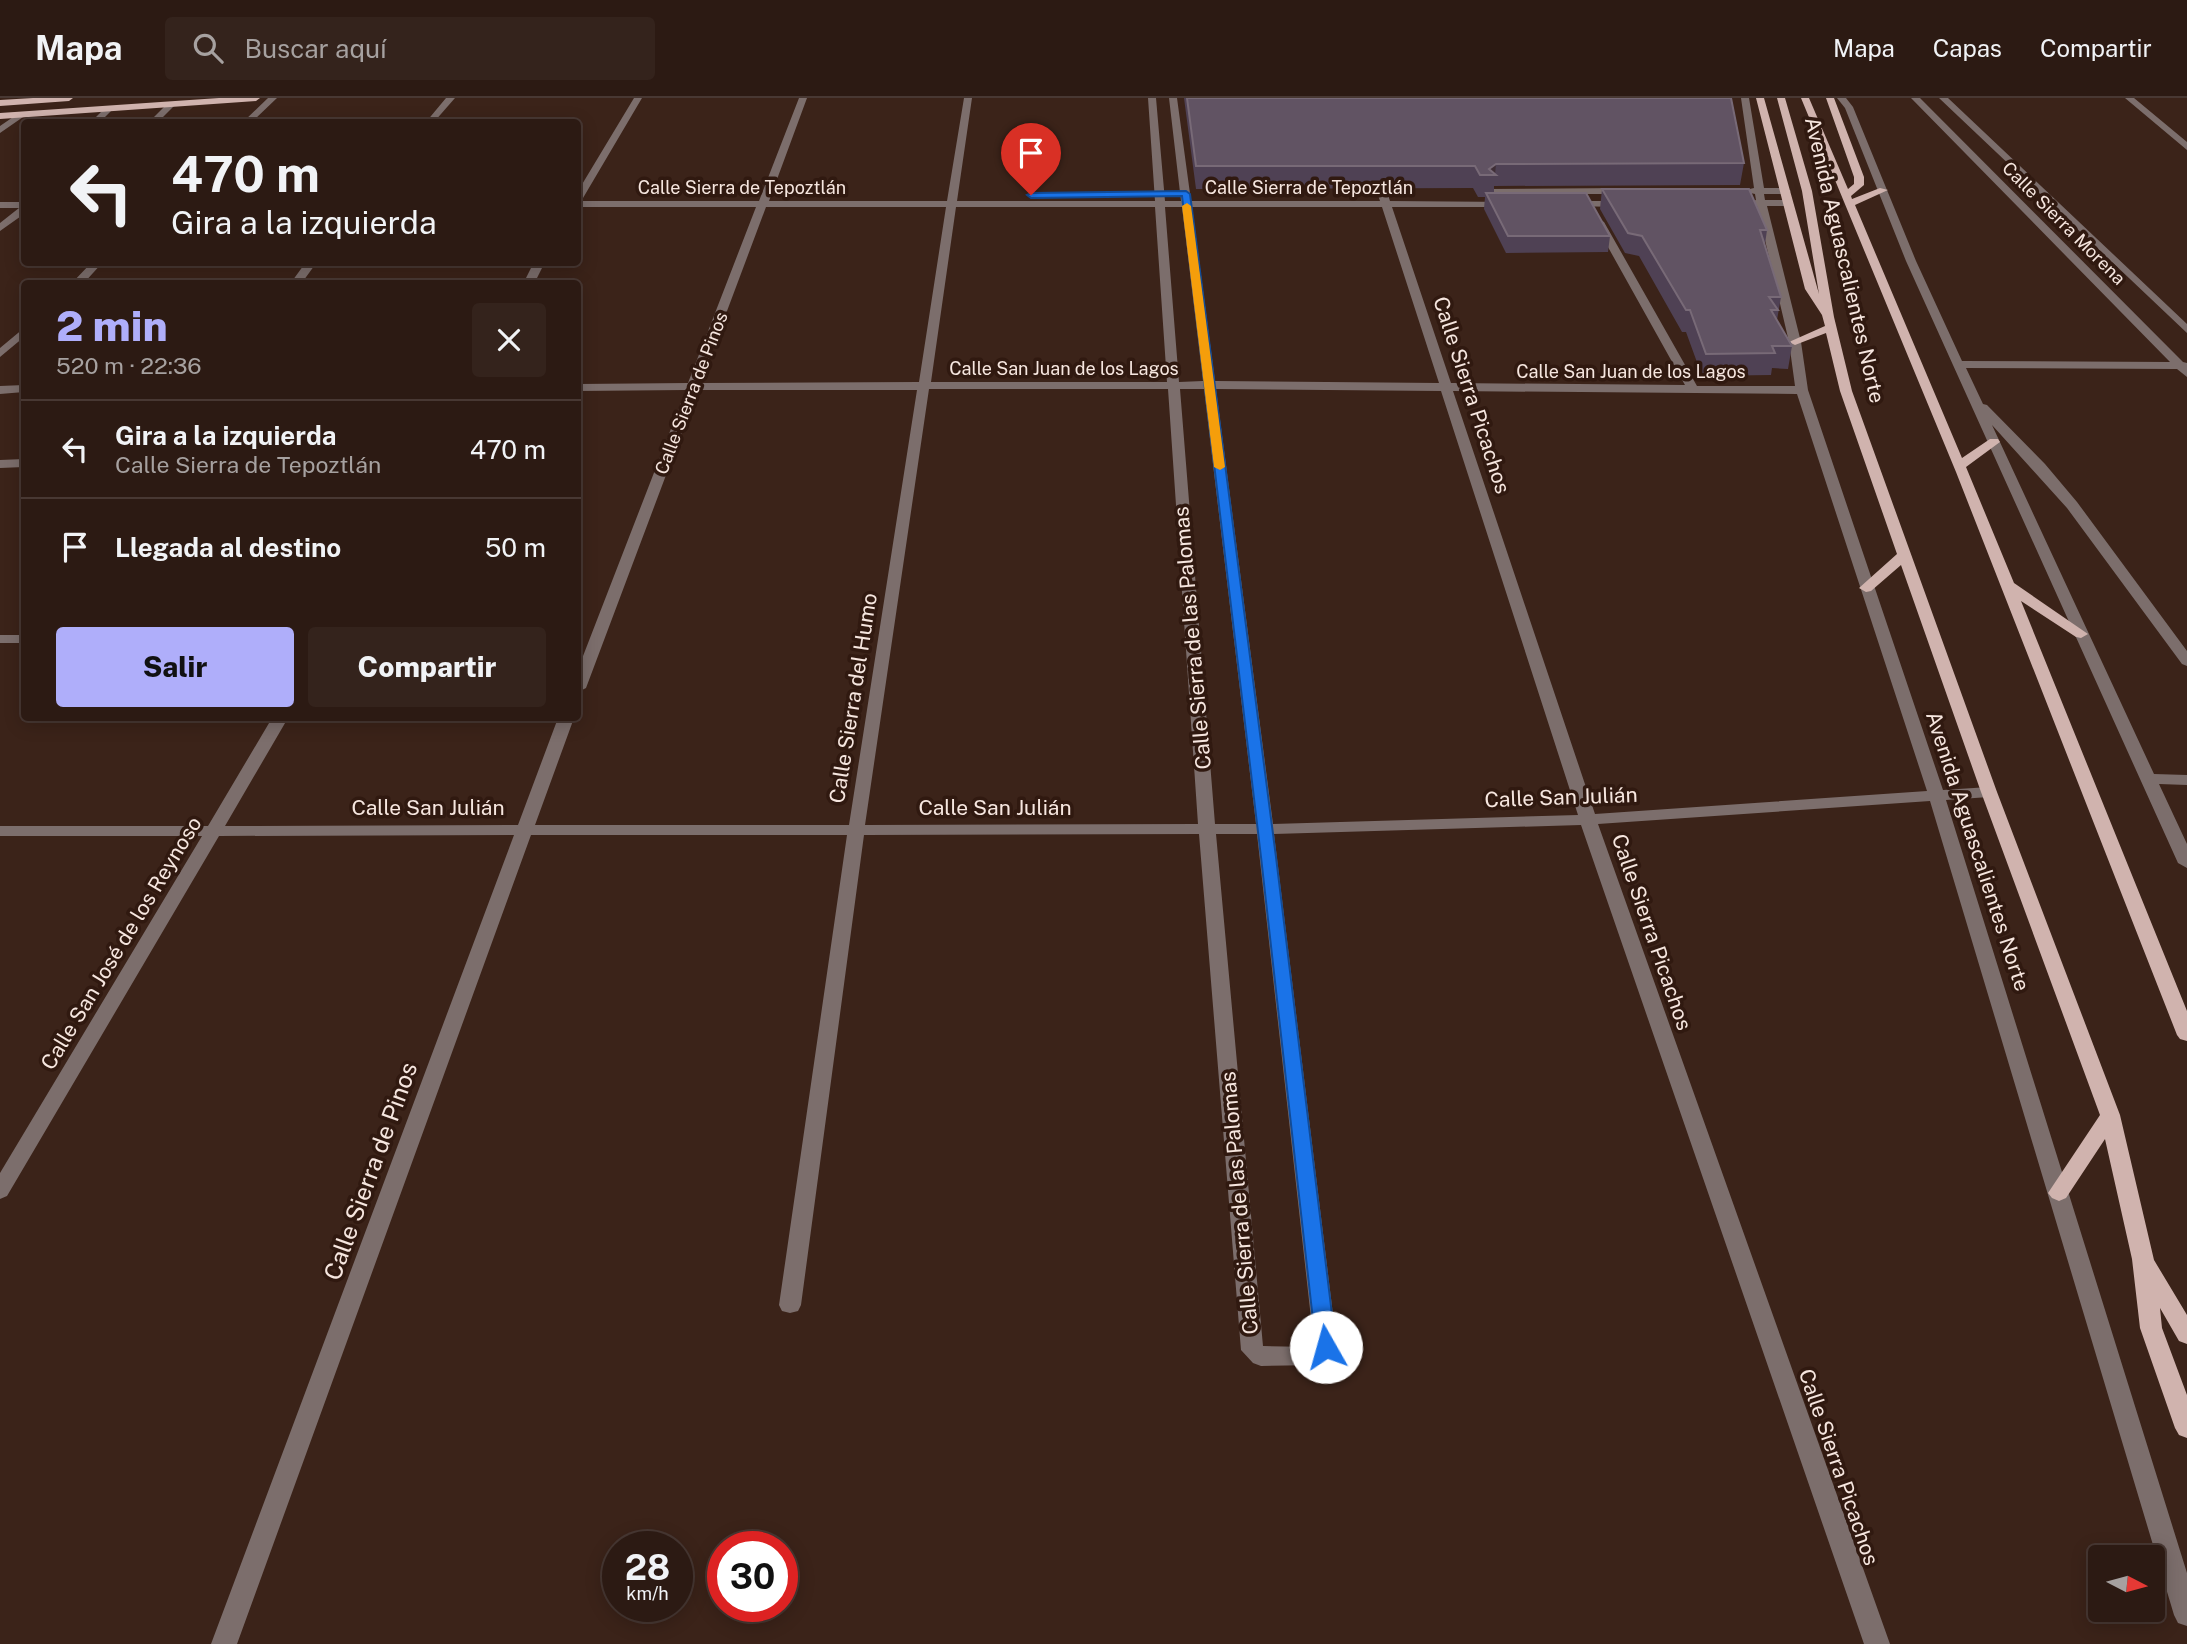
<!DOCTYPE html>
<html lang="es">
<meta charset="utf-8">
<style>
body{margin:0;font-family:"Public Sans",sans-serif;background:#34231c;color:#f1f3f6;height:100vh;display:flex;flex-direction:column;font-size:26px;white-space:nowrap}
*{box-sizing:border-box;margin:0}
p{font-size:23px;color:#a6a1a0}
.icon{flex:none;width:38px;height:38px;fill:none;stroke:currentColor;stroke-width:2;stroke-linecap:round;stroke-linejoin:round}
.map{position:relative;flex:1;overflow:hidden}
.panel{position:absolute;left:21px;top:182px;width:560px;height:441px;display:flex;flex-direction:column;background:#2c1a13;border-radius:7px;box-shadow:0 4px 18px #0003,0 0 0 2px #483833}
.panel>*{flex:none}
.guide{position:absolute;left:21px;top:21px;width:560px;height:147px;border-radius:7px;box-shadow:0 4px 18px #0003,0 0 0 2px #483833;background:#2c1a13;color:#f1f3f6;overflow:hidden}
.needle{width:46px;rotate:96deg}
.buttons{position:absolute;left:2088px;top:1447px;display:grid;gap:14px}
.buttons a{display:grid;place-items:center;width:77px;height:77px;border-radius:7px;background:#2c1a13;box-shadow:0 4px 18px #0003,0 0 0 2px #483833;font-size:35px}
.speed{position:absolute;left:602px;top:1433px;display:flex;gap:14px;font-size:35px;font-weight:700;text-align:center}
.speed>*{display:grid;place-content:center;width:91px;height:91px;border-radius:50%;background:#2c1a13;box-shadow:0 4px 18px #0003,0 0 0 2px #483833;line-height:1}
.speed small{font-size:18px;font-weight:400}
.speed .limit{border:10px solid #d22;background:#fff;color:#111}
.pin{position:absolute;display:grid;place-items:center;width:60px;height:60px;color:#fff;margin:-72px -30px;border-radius:50% 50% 50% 0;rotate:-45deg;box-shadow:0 0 7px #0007}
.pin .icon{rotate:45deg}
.me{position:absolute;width:77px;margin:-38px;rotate:353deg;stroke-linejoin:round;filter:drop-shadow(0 0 5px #0008)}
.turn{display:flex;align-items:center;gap:24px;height:147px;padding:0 35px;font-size:32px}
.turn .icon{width:91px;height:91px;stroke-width:2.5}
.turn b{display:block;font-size:49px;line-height:60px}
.round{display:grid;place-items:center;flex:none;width:74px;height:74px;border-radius:7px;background:#34231c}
.head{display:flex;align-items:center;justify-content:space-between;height:119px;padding:0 35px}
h1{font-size:42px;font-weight:800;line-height:52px;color:#afaefa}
.primary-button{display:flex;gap:14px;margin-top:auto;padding:14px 35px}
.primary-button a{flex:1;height:80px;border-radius:7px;background:#afaefa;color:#111;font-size:28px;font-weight:800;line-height:80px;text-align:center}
.primary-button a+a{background:#34231c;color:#f1f3f6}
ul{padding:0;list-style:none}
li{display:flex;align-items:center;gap:21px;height:98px;padding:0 35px;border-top:2px solid #483833}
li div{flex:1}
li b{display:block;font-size:26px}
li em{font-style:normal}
header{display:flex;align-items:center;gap:42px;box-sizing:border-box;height:98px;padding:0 35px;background:#2c1a13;border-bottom:2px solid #483833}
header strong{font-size:33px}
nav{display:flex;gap:38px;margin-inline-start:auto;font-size:24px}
.search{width:490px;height:63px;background:#34231c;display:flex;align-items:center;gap:18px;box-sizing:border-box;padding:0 24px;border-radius:7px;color:#a6a1a0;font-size:26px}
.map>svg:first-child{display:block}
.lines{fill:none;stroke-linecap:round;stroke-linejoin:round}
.minor{fill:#7c6e6c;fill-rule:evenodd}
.major{fill:#d0b3ae;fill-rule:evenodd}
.wall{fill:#4f4154}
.shaded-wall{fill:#3f2e36}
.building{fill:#615363;stroke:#786a77;stroke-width:2}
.route{fill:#1a73e8;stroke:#114b97;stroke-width:2}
.slow{fill:#f59e0b}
.labels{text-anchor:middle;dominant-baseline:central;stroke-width:7;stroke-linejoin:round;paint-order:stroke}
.far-street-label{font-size:18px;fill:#f6e6df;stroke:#301910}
.street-label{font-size:21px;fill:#f6e6df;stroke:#301910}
.near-street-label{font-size:24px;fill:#f6e6df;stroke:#301910}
</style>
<header>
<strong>Mapa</strong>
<div class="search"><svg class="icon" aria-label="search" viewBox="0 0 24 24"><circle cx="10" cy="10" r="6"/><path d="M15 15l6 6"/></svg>Buscar aquí</div>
<nav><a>Mapa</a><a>Capas</a><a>Compartir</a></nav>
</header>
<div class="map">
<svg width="2187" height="1546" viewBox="0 0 2187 1546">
<rect width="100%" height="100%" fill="#3b2319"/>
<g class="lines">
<path class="minor" d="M268 0H277L252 24H243Z
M446 0H455L434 24H426Z
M634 0H642L583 100 578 103V93Z
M799 0H807L769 103H947L964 0H972L957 103H1155L1148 0H1156L1165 103H1181L1169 0H1177L1191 103H1380L1377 94 1382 91 1387 94 1390 103 1511 104V108L1508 109H1392L1451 285 1685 287 1594 124 1599 121 1604 124 1697 288H1795L1789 244 1757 108 1745 105 1756 102 1755 96 1741 93 1754 90 1741 0H1749L1764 90H1786L1791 93 1786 96H1764L1765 102H1788L1793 105 1788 108H1767L1801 244 1808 292 1943 692 1989 689 1997 694 1989 699 1946 702 2187 1475V1528L2178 1525 2174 1517 1930 703 1598 726 1890 1546H1864L1581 727 1274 736 1337 1249 1326 1264 1318 1267 1261 1268 1253 1265 1241 1252 1199 736 864 737 801 1207 798 1213 790 1215 782 1213 779 1207 847 737H531L237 1546H211L514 737 219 738 7 1098 0 1101V1075L202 738H0V728H208L272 620H288L225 728 518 727 558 620H574L535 727H849L917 292H698L586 590 578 594V571L686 292 578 293V286L688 285 756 109H578V103H759ZM766 109H946L919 284 700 285ZM956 109H1155L1167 284H931ZM1165 109H1182L1203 283 1179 284ZM1192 109H1382L1439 285 1215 283ZM929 291H1168L1198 726 865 727ZM1180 291H1204L1256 726H1215ZM1216 291 1441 293 1578 717 1273 726ZM1453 293 1797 296 1927 693 1595 716ZM1216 736H1257L1314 1247 1312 1249 1263 1248Z
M1837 0H1846L1853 9 1916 163 1962 263 2170 264 1911 0H1920L2183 264 2187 265V279L2177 271 1966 270 1983 306 1987 307 2045 366 2077 404 2187 553V568L2182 566 2067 410 1992 327 2154 676 2187 677V687L2159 686 2187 746V770L2178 765 1906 163 1845 10Z
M1939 0H1948L2187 226V235Z
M2125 0H2134L2187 44V52Z
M169 4 176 6 158 24H149Z
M107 8 114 10 100 24H91Z
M19 15 26 17 0 35V28Z
M1487 91 1624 90 1629 93 1624 96H1484L1482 94Z
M1568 103H1624L1629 106 1624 109 1565 108V104Z
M0 104H24V116L0 133V125L19 110H0Z
M92 164H103L83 186H71Z
M306 164H317L301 186H290Z
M534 164H545L534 186H523Z
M24 230V239L0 259V250Z
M0 288 24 287V294L0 296Z
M24 361V369L0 370V362Z
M0 537H24V545H0Z"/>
<path class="major" d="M33 0H73L69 3 0 8V2Z
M219 0H260L256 3 0 21V15Z
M1756 0H1764L1819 196 1802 93 1777 0H1785L1812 93 1834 219 1852 293 1997 694 2120 1017 2154 1162 2187 1217V1246L2179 1243 2160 1210 2162 1230 2187 1297V1340L2179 1337 2175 1330 2140 1230 2132 1161 2105 1041 2066 1100 2059 1103 2052 1100 2048 1095 2100 1017 1981 694 1901 467 1871 493 1866 494 1859 490 1897 456 1840 293 1826 235 1795 247 1789 244 1825 228 1822 217 1805 191Z
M1801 0H1809L1848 91 1854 86V79L1826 0H1834L1864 79V87L1851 98 1852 101 1880 90 1888 92 1855 107 1962 360 1990 341H1998L2000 344 1966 369 2014 485 2088 536 2081 540 2076 539 2021 503 2187 913V943L2180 941 2177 937 1956 374Z"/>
</g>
<path class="wall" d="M1184 0H1731L1744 65 1740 87 1494 88V95L1610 138 1608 154 1506 155 1484 111 1485 99H1478L1473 90 1196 91Z
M1602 91 1767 132 1765 146 1781 199 1777 222 1792 248 1788 271 1772 270 1771 277 1702 278 1686 234H1682L1639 158 1625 155 1600 111Z"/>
<path class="shaded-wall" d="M1496 66 1495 77 1489 71Z"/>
<path class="building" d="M1187 0H1731L1744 65 1496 66 1489 71 1496 77H1480L1475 68H1196Z
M1602 91H1749L1767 132H1760L1781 199H1769L1778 212H1771L1792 248H1772L1775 255 1706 256 1690 212H1686L1642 138 1628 135Z
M1486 95H1586L1610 138H1508Z"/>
<path class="route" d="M1186 93 1190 96 1276 759 1336 1249 1333 1255 1326 1257 1319 1255 1316 1249 1261 759 1182 98 1031 100 1027 97 1031 95Z"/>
<path class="slow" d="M1187 105 1191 108 1225 369 1220 372 1214 369 1182 108Z"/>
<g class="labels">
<g class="far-street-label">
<text x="742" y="89">Calle Sierra de Tepoztlán</text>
<text x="1309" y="89">Calle Sierra de Tepoztlán</text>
<text transform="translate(2064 125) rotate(45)">Calle Sierra Morena</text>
<text x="1064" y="270">Calle San Juan de los Lagos</text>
<text x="1631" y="273">Calle San Juan de los Lagos</text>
<text transform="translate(691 295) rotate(-69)">Calle Sierra de Pinos</text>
</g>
<g class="street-label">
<text transform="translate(1845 162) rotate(77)">Avenida Aguascalientes Norte</text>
<text transform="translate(1472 297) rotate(72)">Calle Sierra Picachos</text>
<text transform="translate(1192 540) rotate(-95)">Calle Sierra de las Palomas</text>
<text transform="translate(853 600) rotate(-81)">Calle Sierra del Humo</text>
<text transform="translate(1561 699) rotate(-2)">Calle San Julián</text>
<text x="428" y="709">Calle San Julián</text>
<text x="995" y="709">Calle San Julián</text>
<text transform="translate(1978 753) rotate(72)">Avenida Aguascalientes Norte</text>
<text transform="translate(1652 834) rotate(71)">Calle Sierra Picachos</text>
<text transform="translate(121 845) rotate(-59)">Calle San José de los Reynoso</text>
<text transform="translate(1239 1105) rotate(-95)">Calle Sierra de las Palomas</text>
<text transform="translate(1839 1369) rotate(71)">Calle Sierra Picachos</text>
</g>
<g class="near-street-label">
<text transform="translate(370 1073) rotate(-70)">Calle Sierra de Pinos</text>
</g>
</g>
</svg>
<div class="buttons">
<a><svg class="needle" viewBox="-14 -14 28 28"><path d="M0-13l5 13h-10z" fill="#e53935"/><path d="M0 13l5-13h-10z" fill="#a6a1a0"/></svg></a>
</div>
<div class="speed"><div>28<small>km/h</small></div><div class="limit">30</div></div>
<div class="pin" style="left:1031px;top:97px;background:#d93025"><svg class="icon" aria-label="arrive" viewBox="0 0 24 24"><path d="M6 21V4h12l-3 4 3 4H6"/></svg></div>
<svg class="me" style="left:1326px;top:1249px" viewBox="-20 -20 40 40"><circle r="19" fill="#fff"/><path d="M0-13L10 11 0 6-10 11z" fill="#1a73e8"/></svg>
<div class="guide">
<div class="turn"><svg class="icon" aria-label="left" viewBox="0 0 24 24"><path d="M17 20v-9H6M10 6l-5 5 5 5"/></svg><div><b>470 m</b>Gira a la izquierda</div></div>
</div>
<section class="panel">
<div class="head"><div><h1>2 min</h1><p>520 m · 22:36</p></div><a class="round"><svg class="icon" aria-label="close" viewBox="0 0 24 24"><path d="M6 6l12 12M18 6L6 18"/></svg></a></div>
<ul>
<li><svg class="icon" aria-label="left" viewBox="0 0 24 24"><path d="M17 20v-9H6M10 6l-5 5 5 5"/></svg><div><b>Gira a la izquierda</b><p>Calle Sierra de Tepoztlán</p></div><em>470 m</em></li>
<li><svg class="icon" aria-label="arrive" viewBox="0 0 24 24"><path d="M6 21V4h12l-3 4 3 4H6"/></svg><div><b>Llegada al destino</b></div><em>50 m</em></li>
</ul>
<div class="primary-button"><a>Salir</a><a>Compartir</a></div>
</section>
</div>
